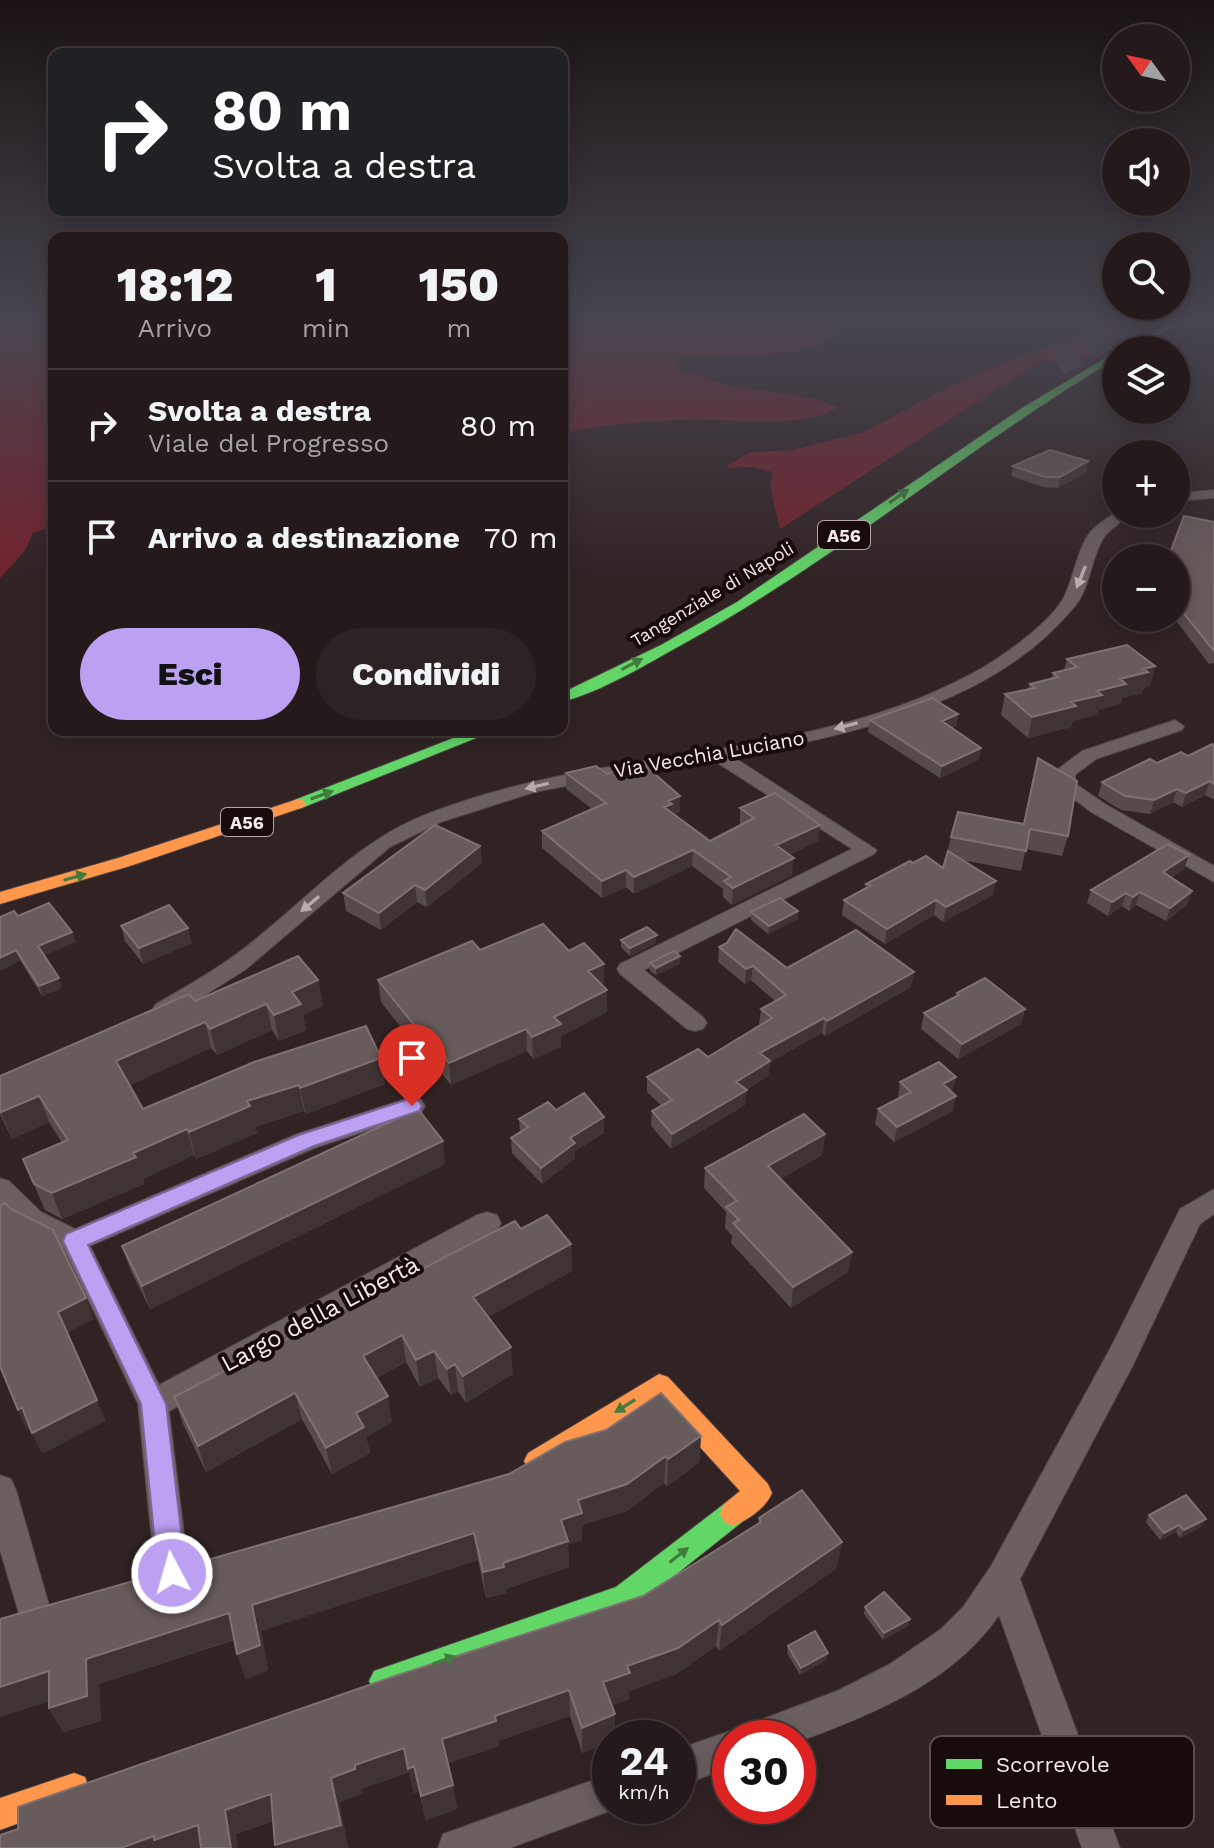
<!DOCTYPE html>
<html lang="it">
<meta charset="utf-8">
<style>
body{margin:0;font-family:"Work Sans",sans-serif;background:#2d2324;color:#f1f3f6;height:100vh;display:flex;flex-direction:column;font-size:30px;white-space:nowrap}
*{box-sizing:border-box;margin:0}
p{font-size:26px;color:#a3a1a3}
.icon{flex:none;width:44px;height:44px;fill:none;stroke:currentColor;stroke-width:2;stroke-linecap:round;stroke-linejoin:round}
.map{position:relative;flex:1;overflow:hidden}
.sheet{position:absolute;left:48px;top:232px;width:520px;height:504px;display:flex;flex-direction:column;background:#251a1b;border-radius:16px;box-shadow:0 4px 20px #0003,0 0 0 2px #42383a}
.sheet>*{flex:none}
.banner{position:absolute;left:48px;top:48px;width:520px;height:168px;border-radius:16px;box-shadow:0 4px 20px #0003,0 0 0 2px #42383a;background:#202124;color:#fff;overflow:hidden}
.needle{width:52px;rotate:303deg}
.tools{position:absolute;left:1102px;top:24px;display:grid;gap:16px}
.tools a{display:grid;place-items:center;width:88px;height:88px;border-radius:50%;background:#251a1b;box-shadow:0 4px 20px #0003,0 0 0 2px #42383a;font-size:40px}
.speed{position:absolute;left:592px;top:1720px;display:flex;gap:16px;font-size:40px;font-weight:700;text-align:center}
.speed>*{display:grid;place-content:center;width:104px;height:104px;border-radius:50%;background:#251a1b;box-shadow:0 4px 20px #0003,0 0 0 2px #42383a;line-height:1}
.speed small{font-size:20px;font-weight:400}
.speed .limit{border:12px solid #d22;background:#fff;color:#111}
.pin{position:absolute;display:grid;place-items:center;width:68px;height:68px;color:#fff;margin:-82px -34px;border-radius:50% 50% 50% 0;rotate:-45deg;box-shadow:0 0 8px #0007}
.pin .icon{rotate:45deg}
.me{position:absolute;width:88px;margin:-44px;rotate:354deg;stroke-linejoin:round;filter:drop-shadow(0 0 6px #0008)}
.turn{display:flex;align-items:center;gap:28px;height:168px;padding:0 32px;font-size:36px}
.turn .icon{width:104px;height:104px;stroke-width:2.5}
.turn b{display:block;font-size:56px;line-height:68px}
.eta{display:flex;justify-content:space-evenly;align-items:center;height:136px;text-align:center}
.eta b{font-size:48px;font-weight:800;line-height:56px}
.action{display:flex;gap:16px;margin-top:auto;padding:16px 32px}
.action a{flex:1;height:92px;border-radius:48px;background:#bca0f2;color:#111;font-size:32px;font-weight:800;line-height:92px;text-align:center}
.action a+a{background:#2d2324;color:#f1f3f6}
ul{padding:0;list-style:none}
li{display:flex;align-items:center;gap:24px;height:112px;padding:0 32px;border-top:2px solid #42383a}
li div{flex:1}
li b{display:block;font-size:30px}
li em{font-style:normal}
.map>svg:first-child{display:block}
.green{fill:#73232d}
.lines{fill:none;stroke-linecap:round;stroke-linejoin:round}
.highway-tunnel{stroke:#4f4141;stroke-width:22;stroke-dasharray:22 11;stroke-linecap:butt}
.street-casing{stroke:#4d4142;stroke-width:2}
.fast-casing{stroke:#4d4142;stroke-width:2}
.slow-casing{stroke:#4d4142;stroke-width:2}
.street{fill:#6b5f60;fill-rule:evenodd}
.fast{fill:#63d668;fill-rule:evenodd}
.slow{fill:#ff974d;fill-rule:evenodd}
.wall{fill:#564a4a}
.shaded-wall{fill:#403334}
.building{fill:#685b5b;stroke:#7f7171;stroke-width:2}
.oneway{fill:#417b3e}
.oneway2{fill:#baaaab}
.route{fill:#bca0f2;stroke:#7a689d;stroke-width:2}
.labels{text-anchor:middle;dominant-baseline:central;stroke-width:8;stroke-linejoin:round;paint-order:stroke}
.shield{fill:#170b0b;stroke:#b7a6a6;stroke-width:2}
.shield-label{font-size:18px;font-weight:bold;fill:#fbe8e8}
.far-street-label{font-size:18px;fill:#fbe8e8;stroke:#170b0b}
.street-label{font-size:20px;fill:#fbe8e8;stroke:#170b0b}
.near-street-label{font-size:24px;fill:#fbe8e8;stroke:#170b0b}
.key{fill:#170b0b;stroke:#5b4d4d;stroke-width:2}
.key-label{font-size:22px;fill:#fbe8e8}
</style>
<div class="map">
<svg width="1214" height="1848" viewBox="0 0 1214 1848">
<rect width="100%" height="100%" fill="#312324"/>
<path class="green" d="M0 323H54V527L33 533 24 552 0 578Z
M562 323H847C823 366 718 352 676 359L680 370C697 375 716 383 734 386 768 393 804 392 837 407 812 430 721 418 685 420 644 421 602 424 562 434Z
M1110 323H1149L1070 366 1042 360 780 529 770 487 773 472 753 467 729 468 727 466 750 452 793 450 864 432 963 379 1053 345 1061 346Z"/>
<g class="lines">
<path class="highway-tunnel" d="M1058 365 1137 323"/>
<defs>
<path id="street" d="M1214 490V498L1176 501V493Z
M1116 512 1129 514C1122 523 1108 529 1103 539 1091 559 1090 588 1075 606 992 707 856 731 735 758L877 850 874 854 644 970 703 1017 707 1023 703 1029 695 1031 687 1029 620 974 617 969 620 964 852 849 716 762 647 770 535 792 441 822 390 847 245 970 172 1016H156L152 1010 156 1004C180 990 205 976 228 960 296 913 349 844 427 814 606 743 812 765 982 668 1006 654 1051 622 1064 597 1074 578 1077 547 1092 530 1099 523 1108 518 1116 512Z
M1175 720 1184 726 1182 730 1096 759 1075 775 1076 784 1105 804 1214 866V882L1091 812 1057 786 1055 773 1058 769 1082 751Z
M412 1097 421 1099 425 1106 421 1113 315 1148 90 1246 159 1385 477 1215 487 1212 497 1215 501 1223 497 1231 169 1411 189 1573 184 1585 172 1590 160 1585 155 1573 138 1404 64 1249 21 1228 0 1205V1178L9 1181 41 1212 75 1229 297 1134Z
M1214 1189V1214L1200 1224 1133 1365 1020 1579 1120 1848H1082L999 1615C954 1682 871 1715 798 1742V1738H730V1767L678 1787V1749L730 1731 743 1736 747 1725 837 1691 890 1664 941 1629 963 1607 991 1566 1111 1347 1180 1209Z
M0 1475 11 1479 16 1490 51 1612 46 1624 34 1629 22 1624 0 1550Z
M610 1774V1806H623L510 1848H438L443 1834Z"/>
<path id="fast" d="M1169 323H1181L1132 350H1120Z
M1116 352V359C967 447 835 561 683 644 645 665 603 691 562 702V693L661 645 737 602 1022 408Z
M474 730H496L304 807 298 809 290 804 292 801Z
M733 1500 742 1504 746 1513 742 1522 634 1608 384 1696 374 1691 369 1681 374 1671 616 1587 724 1504Z"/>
<path id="slow" d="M298 799 304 801 306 804 304 807 130 866 0 904V892L118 858Z
M659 1374 668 1377 768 1484 772 1493C766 1508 748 1520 733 1526L724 1522 720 1513 724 1504 740 1491 657 1400 546 1469 537 1473 528 1469 524 1461 528 1453Z
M74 1773 85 1777 89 1788 85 1799 0 1830V1798Z"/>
</defs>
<use href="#street" class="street-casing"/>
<use href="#fast" class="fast-casing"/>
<use href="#slow" class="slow-casing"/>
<use href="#street" class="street"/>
<use href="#fast" class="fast"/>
<use href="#slow" class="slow"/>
</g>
<path class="wall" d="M1013 466 1086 472 1058 488 1043 487 1011 476Z
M1214 522V663L1209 664 1174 618H1176V558Z
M1067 659 1155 666 1150 686 1144 688 1142 693 1122 698 1120 704 1098 710 1096 715 1073 721 1071 727 1028 738 1001 715 1005 694 1028 689 1030 684 1052 678 1053 673 1064 670Z
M958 714 956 726 952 728 981 748 978 760 940 778 868 732 870 720Z
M1214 745V799H1213L1205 795 1182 807 1173 802 1150 814 1121 810 1098 796 1102 782 1157 763 1188 756Z
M566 773 607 774 680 812 674 814 710 841 740 825V808L818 841 789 855 792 875 732 905 723 897V889L692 866 634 894 626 887 602 898 542 848V831L592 809 566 789Z
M958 812 1068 836 1062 856 1026 849 1021 871 962 860 996 881 993 895 943 922 934 915 885 944 842 915 844 900 865 888 866 884 913 863 943 868Z
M480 846 482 863 427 907 417 902 381 930 346 911 343 893Z
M1189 855 1184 869 1171 878 1192 891 1187 905 1166 921 1136 905 1129 911 1122 906 1108 916 1087 903 1091 890Z
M798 911V919L768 934 751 920V912Z
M18 916 76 942 44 955 62 988 42 996 20 960 0 971Z
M121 926 192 943 143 964 125 941Z
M621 940 656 943 630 956 621 947Z
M719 947 787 968 911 987 825 1036 822 1033 770 1062 768 1076 746 1090 745 1105 671 1149 651 1126 652 1111 662 1106 647 1092V1077L708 1057 761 1025 759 1024 761 1009 775 1001 751 980 745 984 718 962Z
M480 950 604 986H603L607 1012 561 1036V1047L533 1059 527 1051 451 1085 440 1071 436 1072 381 1002 378 980Z
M650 963 680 964 656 975 650 971Z
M318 980 323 1006 303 1015 306 1030 279 1041 272 1030 217 1055 211 1048 130 1085 143 1109 254 1062 385 1084 306 1114 304 1111 255 1127 257 1133 196 1159 194 1155 143 1179 144 1184 62 1219 45 1210 23 1159 62 1143 49 1122 12 1139 0 1114V1076L195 1001Z
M957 993 1025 1009 1021 1024 958 1059 921 1029 924 1013 956 997Z
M956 1077 952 1092 953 1111 894 1142 875 1124 878 1109 898 1098 900 1082Z
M556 1110 604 1133 575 1151V1158L542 1184 512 1153 511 1138 520 1132 519 1119Z
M825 1134 822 1155 780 1179 852 1252 848 1272 791 1308 731 1243 732 1236 725 1228 726 1212 704 1188 705 1168Z
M445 1164 150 1309 130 1269 122 1246Z
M521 1229 571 1244 572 1271 488 1317 513 1374 466 1403 458 1391 451 1395 438 1378 420 1387 406 1362 377 1378 392 1422 366 1437 370 1453 332 1474 302 1419 206 1472 183 1424 174 1397Z
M701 1436 699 1463 667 1486 664 1483 627 1511 582 1525V1540L568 1544 569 1567 506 1589V1593L486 1598 478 1560 261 1631 268 1670 246 1679 237 1654 234 1640 99 1684 101 1721 63 1732 49 1708V1701L0 1717Z
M1149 1515 1202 1526 1180 1538 1176 1532 1160 1540 1146 1522Z
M759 1518 842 1542 836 1569 719 1651 716 1646 676 1674 629 1691V1699L612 1705 615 1714V1738H610V1742L582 1753 570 1716 498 1741 499 1746 448 1763 457 1809 426 1820 419 1791 414 1793 409 1772 361 1789 362 1794 339 1802 348 1848H276L273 1821 236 1834 18 1829 643 1596 758 1524Z
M865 1607 910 1619 908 1626 883 1640 864 1614Z
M788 1646 826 1660 800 1675 787 1653Z"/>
<path class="shaded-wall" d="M1088 461 1086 472 1058 488 1060 477Z
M1155 666 1150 686 1144 688 1142 693 1122 698 1120 704 1098 710 1096 715 1073 721 1071 727 1028 738 1032 717 1097 691 1120 679 1143 669Z
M958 714 956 726 940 733 942 721Z
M981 748 978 760 940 778 942 766Z
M1210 781 1205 795 1182 807 1186 793Z
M1177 789 1173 802 1150 814 1154 800Z
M680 796V812L671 816 664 807 668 801Z
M820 825 818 841 774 862 776 845Z
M480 846 482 863 427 907 425 890Z
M693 850 692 866 634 894V877Z
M1189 855 1184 869 1159 886 1163 872Z
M794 858 792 875 732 905 733 888Z
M626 870V887L602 898V881Z
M996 881 993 895 943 922 946 907Z
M415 885 417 902 381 930 379 913Z
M1192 891 1187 905 1166 921 1170 908Z
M1140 892 1136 905 1129 911 1133 897Z
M1126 893 1122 906 1108 916 1112 902Z
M936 900 934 915 885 944 887 929Z
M798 911V919L768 934 769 926Z
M188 928 192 943 143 964 139 948Z
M72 932 76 942 41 956 38 946Z
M657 935 656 943 630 956V948Z
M16 950 20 960 0 971V958Z
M680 956V964L656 975V968Z
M604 964V986L588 993V971Z
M753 966 751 980 745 984 746 969Z
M914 972 911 987 825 1036 827 1021Z
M59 978 62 988 42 996 39 986Z
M318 980 323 1006 303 1015 306 1030 279 1041 274 1015 292 992Z
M607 990V1012L561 1036V1047L533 1059 532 1037 554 1017Z
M266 1004 272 1030 217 1055 210 1029Z
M1025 1009 1021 1024 958 1059 962 1044Z
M824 1018 822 1033 770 1062 768 1076 735 1097 736 1082 760 1053Z
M205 1022 211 1048 124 1088 116 1061Z
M526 1029 527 1051 451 1085 449 1063Z
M438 1049 440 1071 436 1072 434 1050Z
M381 1058 385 1084 306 1114 300 1088Z
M956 1077 952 1093 943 1084Z
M299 1085 304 1111 255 1127 257 1133 196 1159 189 1132 247 1101Z
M747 1090 745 1105 671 1149 672 1134Z
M39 1096 49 1122 12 1139 1 1112Z
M956 1096 953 1111 894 1142 897 1127Z
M604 1117V1133L575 1151V1158L542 1184 541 1168 570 1138Z
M187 1129 194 1155 143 1179 144 1184 62 1219 52 1193Z
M825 1134 822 1155 765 1187 768 1166Z
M443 1141 445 1164 150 1309 142 1286Z
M571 1244 572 1271 476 1324 473 1297Z
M852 1252 848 1272 791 1308 793 1287Z
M86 1298 94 1319 67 1333 58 1312Z
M402 1335 406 1362 368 1383 363 1356Z
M511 1347 513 1374 466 1403 463 1376Z
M434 1351 438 1378 420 1387 416 1360Z
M455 1364 458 1391 451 1395 447 1369Z
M295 1393 302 1419 206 1472 198 1446Z
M388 1396 392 1422 366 1437 370 1453 332 1474 326 1448 356 1413Z
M97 1400 106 1421 42 1454 32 1433Z
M22 1407 32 1428 27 1431 18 1410Z
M701 1436 699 1463 667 1486 668 1459Z
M666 1456 664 1483 627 1511 582 1525V1540L568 1544 569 1567 506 1589V1593L486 1598 483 1572 503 1563 578 1500Z
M1206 1519 1202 1526 1180 1538 1184 1530Z
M1179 1525 1176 1532 1160 1540 1164 1533Z
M474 1533 478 1560 261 1631 268 1670 246 1679 237 1654 252 1605Z
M842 1542 836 1569 719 1651 722 1625Z
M229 1613 238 1638 99 1684 101 1721 63 1732 49 1708 86 1659Z
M910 1619 908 1626 883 1640 884 1633Z
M719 1620 716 1646 676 1674 629 1691V1699L603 1708V1682L627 1666Z
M828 1653 826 1660 800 1675 801 1668Z
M49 1671 63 1696 0 1717V1687Z
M569 1690 570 1716 498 1741 499 1746 447 1764 442 1739 495 1716Z
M615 1714V1738H610V1742L582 1753V1728Z
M404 1748 414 1766 420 1790 414 1793 409 1772 361 1789 362 1794 339 1802 348 1848H276L275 1845 331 1778 355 1765Z
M453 1785 457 1809 426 1820 421 1796Z
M271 1794 280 1818 236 1834 238 1848H231L225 1810Z
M198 1825 210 1848H121L154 1836Z"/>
<path class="building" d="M1050 450 1088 461 1060 477H1045L1013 466Z
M1184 516 1214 522V651L1176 604V558H1168Z
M1127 645 1155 666 1143 669 1148 672 1120 679 1126 684 1097 691 1102 695 1071 702 1076 706 1032 717 1005 694 1035 688 1030 684 1058 677 1053 673 1077 667 1067 659Z
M932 698 958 714 942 721 981 748 942 766 870 720Z
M1212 744 1214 745V784L1210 781 1186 793 1177 789 1154 800 1125 796 1102 782 1150 759 1157 763 1181 752 1188 756Z
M1038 758 1077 781 1068 836 1030 829 1026 851 951 837 958 812 1024 824Z
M641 762 680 796 668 801 672 804 664 807 710 841 754 818 740 808 775 793 820 825 776 845 794 858 733 888 724 881 731 877 693 850 634 877 626 870 602 881 542 831 606 803 566 773 596 766 607 774Z
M435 825 480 846 425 890 415 885 379 913 343 893Z
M1168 844 1189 855 1163 872 1192 891 1170 908 1140 892 1133 897 1126 893 1112 902 1091 890Z
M948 851 996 881 946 907 936 900 887 929 844 900 870 886 866 884 910 861 913 863 926 856 943 868Z
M780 898 798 911 769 926 751 912Z
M49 903 72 932 38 946 59 978 39 986 16 950 0 958V917L14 911 18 916Z
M169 905 188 928 139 948 121 926Z
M543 924 569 951 584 943 604 964 588 971 607 990 554 1017 561 1024 532 1037 526 1029 449 1063 438 1049 434 1050 378 980 472 941 480 950Z
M647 927 657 935 630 948 621 940Z
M736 929 787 968 856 930 914 972 827 1021 824 1018 760 1053 770 1061 736 1082 747 1090 672 1134 652 1111 672 1100 647 1077 698 1049 708 1057 772 1018 761 1009 786 995 753 966 746 969 719 947 727 943Z
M674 951 680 956 656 968 650 963Z
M298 956 318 980 292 992 301 1004 274 1015 266 1004 210 1029 205 1022 116 1061 143 1109 254 1062 366 1026 381 1058 300 1088 299 1085 247 1101 250 1106 189 1132 187 1129 133 1153 136 1157 52 1193 34 1184 23 1159 68 1140 39 1096 1 1112 0 1110V1076L189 994 195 1001Z
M985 978 1025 1009 962 1044 924 1013 959 995 957 993Z
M939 1062 956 1077 943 1084 956 1096 897 1127 878 1109 911 1092 900 1082Z
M584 1093 604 1117 570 1138 575 1143 541 1168 511 1138 528 1127 519 1119 548 1102 556 1110Z
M418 1109 443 1141 142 1286 122 1246Z
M804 1114 825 1134 768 1166 852 1252 793 1287 733 1223 739 1220 726 1207 737 1201 705 1168Z
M5 1203 11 1209 53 1230 86 1298 58 1312 97 1400 32 1433 22 1407 18 1410 0 1366V1206Z
M547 1215 571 1244 473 1297 511 1347 463 1376 455 1364 447 1369 434 1351 416 1360 402 1335 363 1356 388 1396 356 1413 364 1427 326 1448 295 1393 198 1446 174 1397 515 1221 521 1229Z
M661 1393 701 1436 668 1459 666 1456 627 1484 578 1500 582 1513 561 1520 568 1541 503 1563 504 1567 483 1572 474 1533 252 1605 260 1645 237 1654 229 1613 86 1659 87 1696 49 1708V1671L0 1687V1619L509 1474 565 1442 606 1430Z
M802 1490 842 1542 722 1625 719 1620 678 1648 627 1666 630 1673 603 1682 615 1714 582 1728 569 1690 495 1716 496 1721 442 1739 453 1785 421 1796 414 1766 408 1769 404 1748 355 1765V1769L331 1778 341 1825 275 1845 271 1794 225 1810 231 1848H201L198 1825 154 1840V1836L121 1848H0V1835L18 1829V1807L395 1676 643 1596 761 1522 759 1518Z
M1186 1495 1206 1519 1184 1530 1179 1525 1164 1533 1149 1515Z
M884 1592 910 1619 884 1633 865 1607Z
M815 1631 828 1653 801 1668 788 1646Z"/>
<defs><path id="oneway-solid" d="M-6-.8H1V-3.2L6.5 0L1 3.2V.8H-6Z" transform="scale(2)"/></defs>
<g class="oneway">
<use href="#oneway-solid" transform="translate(899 496) rotate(-35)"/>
<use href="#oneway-solid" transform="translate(632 664) rotate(-28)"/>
<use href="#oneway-solid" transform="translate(322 795) rotate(-20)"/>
<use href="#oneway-solid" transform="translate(75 877) rotate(-16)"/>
<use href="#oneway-solid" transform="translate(625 1406) rotate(148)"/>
<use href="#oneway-solid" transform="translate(679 1555) rotate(-38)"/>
<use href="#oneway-solid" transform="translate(444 1660) rotate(-19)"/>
</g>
<g class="oneway2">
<use href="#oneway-solid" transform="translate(1081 577) rotate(112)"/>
<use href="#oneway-solid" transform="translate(846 726) rotate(165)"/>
<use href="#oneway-solid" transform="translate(537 786) rotate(167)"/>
<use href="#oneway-solid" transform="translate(310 904) rotate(140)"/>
</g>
<linearGradient id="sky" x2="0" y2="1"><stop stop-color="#1b1314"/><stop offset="0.55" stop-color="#484550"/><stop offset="1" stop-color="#484550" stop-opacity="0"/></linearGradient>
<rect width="1214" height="582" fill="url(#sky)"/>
<path class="route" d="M412 1098 419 1101 422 1106 419 1111 314 1146 88 1245 166 1404 186 1573 181 1583 172 1587 162 1583 158 1573 141 1404 63 1241 66 1234 299 1135Z"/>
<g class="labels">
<g class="shield">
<rect x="818" y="521" width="52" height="28" rx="6"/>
<rect x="221" y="808" width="52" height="28" rx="6"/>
</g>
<g class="shield-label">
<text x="844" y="535">A56</text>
<text x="247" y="822">A56</text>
</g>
<g class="far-street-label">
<text transform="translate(712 594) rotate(-31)">Tangenziale di Napoli</text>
</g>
<g class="street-label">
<text transform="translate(709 754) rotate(-10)">Via Vecchia Luciano</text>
</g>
<g class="near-street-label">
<text transform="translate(320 1314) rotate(-28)">Largo della Libertà</text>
</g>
</g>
<rect x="930" y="1736" width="264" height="92" rx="12" class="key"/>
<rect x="946" y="1759" width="36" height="10" fill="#63d668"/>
<rect x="946" y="1795" width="36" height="10" fill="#ff974d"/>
<g class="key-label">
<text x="996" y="1772">Scorrevole</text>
<text x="996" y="1808">Lento</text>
</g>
</svg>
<div class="tools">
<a><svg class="needle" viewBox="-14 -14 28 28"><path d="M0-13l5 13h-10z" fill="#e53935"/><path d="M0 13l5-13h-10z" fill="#a3a1a3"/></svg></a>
<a><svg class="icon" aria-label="sound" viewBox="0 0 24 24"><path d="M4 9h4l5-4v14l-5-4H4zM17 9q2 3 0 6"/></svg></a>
<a><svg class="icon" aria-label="search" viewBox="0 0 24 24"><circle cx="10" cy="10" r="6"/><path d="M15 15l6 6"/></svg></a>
<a><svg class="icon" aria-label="layers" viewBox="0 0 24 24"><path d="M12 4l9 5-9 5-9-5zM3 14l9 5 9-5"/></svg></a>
<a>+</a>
<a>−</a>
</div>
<div class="speed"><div>24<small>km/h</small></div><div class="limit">30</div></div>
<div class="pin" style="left:412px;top:1106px;background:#d93025"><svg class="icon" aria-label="arrive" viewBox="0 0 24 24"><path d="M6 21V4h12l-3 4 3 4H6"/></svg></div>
<svg class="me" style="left:172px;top:1573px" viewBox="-20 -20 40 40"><circle r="17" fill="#bca0f2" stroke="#fff" stroke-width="3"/><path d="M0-11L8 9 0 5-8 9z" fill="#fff"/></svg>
<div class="banner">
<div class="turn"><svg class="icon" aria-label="right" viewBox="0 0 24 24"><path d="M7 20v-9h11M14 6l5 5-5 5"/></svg><div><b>80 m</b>Svolta a destra</div></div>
</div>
<section class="sheet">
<div class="eta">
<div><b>18:12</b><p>Arrivo</p></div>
<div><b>1</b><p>min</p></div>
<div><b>150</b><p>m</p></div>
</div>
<ul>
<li><svg class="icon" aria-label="right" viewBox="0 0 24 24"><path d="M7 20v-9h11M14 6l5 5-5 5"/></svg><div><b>Svolta a destra</b><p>Viale del Progresso</p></div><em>80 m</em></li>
<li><svg class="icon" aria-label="arrive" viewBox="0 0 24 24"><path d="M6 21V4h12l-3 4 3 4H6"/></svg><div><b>Arrivo a destinazione</b></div><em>70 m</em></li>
</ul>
<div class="action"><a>Esci</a><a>Condividi</a></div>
</section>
</div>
